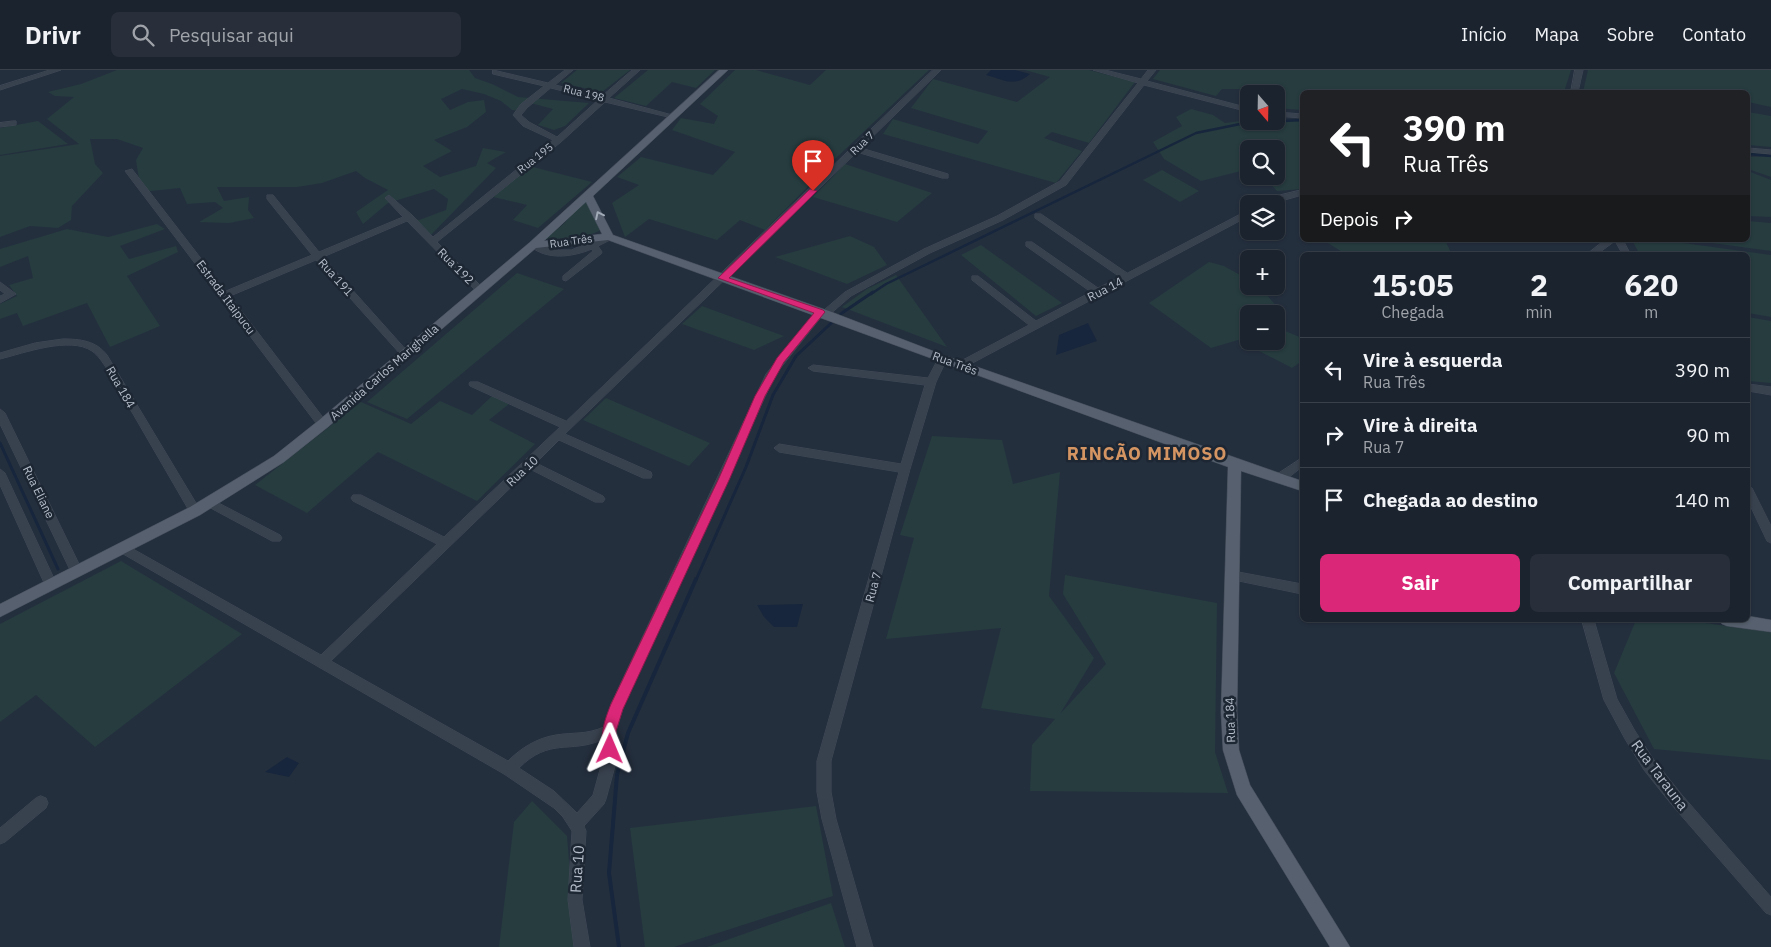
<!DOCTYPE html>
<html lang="pt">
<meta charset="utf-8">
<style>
body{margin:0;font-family:"IBM Plex Sans",sans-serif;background:#282f3a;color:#f1f3f6;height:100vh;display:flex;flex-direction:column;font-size:19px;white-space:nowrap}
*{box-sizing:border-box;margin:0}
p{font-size:16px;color:#a0a4aa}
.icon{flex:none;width:28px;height:28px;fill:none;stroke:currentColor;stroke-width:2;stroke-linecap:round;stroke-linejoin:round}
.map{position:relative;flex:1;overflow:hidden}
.drawer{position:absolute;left:1300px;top:182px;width:450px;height:370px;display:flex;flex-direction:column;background:#1b232e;border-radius:8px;box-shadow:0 1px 4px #0004,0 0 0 1px #39404a}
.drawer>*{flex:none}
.banner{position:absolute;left:1300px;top:20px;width:450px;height:152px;border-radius:8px;box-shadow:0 1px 4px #0004,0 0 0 1px #39404a;background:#202124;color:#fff;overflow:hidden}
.needle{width:32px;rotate:160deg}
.fabs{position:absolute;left:1240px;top:15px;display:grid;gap:10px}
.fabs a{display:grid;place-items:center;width:45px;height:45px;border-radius:8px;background:#1b232e;box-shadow:0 1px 4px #0004,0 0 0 1px #39404a;font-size:25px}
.pin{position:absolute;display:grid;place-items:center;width:42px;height:42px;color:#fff;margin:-51px -21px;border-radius:50% 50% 50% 0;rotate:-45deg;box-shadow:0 0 5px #0007}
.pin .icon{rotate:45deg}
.me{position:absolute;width:55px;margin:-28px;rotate:1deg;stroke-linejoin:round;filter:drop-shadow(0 0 4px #0008)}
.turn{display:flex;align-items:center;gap:18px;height:105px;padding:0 20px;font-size:22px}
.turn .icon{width:65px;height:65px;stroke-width:2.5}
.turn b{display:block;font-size:35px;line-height:42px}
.then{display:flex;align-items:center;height:48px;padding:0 20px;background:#0003;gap:10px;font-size:19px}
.eta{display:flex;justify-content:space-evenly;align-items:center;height:85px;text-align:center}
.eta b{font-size:30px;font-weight:700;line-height:35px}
.cta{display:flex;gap:10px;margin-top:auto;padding:10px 20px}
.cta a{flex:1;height:58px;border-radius:8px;background:#db2777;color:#fff;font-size:20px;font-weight:700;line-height:58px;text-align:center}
.cta a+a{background:#282f3a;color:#f1f3f6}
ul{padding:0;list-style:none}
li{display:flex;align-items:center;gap:15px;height:65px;padding:0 20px;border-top:1px solid #39404a}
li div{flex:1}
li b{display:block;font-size:19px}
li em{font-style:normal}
header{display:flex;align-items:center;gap:30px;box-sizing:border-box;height:70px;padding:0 25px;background:#1b232e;border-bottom:1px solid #39404a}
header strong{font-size:24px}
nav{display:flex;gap:28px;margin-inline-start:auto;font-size:18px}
.search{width:350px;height:45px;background:#282f3a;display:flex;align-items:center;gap:12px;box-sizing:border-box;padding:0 18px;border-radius:8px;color:#a0a4aa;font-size:19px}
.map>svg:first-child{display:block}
.green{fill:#263c3f}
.water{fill:#17263c}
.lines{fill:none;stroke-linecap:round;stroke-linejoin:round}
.stream-far2{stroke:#17263c;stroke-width:2.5}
.stream-far1{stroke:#17263c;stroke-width:3}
.stream{stroke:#17263c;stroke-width:4}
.minor-casing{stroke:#414a57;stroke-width:1}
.major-casing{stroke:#414a57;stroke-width:1}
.minor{fill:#38414e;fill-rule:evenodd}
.major{fill:#56606e;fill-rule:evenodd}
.oneway{stroke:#a1aab7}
.route{fill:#db2777;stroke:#8e194d}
.labels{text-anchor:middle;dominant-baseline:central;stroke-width:5;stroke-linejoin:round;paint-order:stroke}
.far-street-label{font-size:11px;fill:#b4bcc9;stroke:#1d2633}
.street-label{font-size:12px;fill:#b4bcc9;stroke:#1d2633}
.near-street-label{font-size:15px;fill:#b4bcc9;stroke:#1d2633}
.district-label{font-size:18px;font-weight:bold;letter-spacing:1px;fill:#d59563;stroke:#1d2633}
</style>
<header>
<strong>Drivr</strong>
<div class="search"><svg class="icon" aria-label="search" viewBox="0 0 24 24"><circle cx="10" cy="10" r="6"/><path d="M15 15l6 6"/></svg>Pesquisar aqui</div>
<nav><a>Início</a><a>Mapa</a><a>Sobre</a><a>Contato</a></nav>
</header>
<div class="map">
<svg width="1771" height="877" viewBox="0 0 1771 877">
<rect width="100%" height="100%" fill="#242f3e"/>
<path class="green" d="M117 0H469L475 8 492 14 518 27 589 33 565 56 554 60 538 55 553 39 534 34 521 33 519 41 512 40 501 31 484 24 462 19 441 29 450 40 468 32 484 30 486 42 467 57 434 70 452 81 423 96 440 107 476 96 483 78 506 82 487 93 496 98 429 167 413 154 416 149 419 150 446 140 448 129 434 119 388 133 363 154 356 142 388 120 365 108 356 101 322 113 297 117H217L224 131 249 127 248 140 254 148 229 153 199 152 223 138 215 132 187 134 180 118 141 122 136 90 143 78 117 69H90L95 94 103 103 72 136 71 150 58 158 30 156 0 167V86L79 74 47 49 74 27 55 26 48 22 81 14Z
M577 0H630L602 22 561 13Z
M648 0H715L696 18 672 12 646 36 614 28Z
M735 0H756L810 15 826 0H929L835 89 765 160 740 150 717 170 649 149 625 167 612 133 639 115 617 107 641 87 713 105 735 82 672 60 681 48 714 54 718 46 700 34Z
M1025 0H1089L1135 12 1089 73 1052 62 1044 68 1082 81 1056 113 883 64 893 49 978 74 988 61 911 38 933 9 1017 32 1050 7Z
M1160 0H1571L1564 22H1302V40L1276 38V24H1254L1252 19H1222L1216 26 1153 9Z
M1588 0H1771V37L1748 32V22H1583Z
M1191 39 1213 45 1225 53 1249 50 1276 51V49L1302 52V119L1277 121 1263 106H1276V79H1249V99L1201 111 1164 89 1153 72 1182 56 1176 47Z
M1748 42 1771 46V77L1748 75Z
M38 51 68 74 0 85V58Z
M1771 86V107L1748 99V87Z
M845 94 932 123 897 152 813 127Z
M529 96 592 112 538 158 513 150 527 135 493 127Z
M1162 100 1199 121 1180 132 1143 110Z
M1748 101 1771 110V147L1748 146Z
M584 132 588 133 600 160C593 166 555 174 547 169V166C563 158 571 144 584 132Z
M1748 151 1771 153V181L1690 170H1748Z
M157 154 165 159 120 176 129 189 176 176 178 182 127 206 160 256 110 277 87 233 23 256 17 243 0 249V234L17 226 9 215 33 208 28 186 0 197V179L67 159 108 167Z
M850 166 874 177 887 195 847 214 775 187Z
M1323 170H1445L1452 185H1407L1397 181 1388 185H1347Z
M1632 170H1661L1771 185V247L1748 243V185H1640Z
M981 175 1062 233 1036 246 961 185Z
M1209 192 1224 196 1249 210V216H1261L1268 220 1266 224 1278 238 1272 244H1249V271H1276V257L1302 268V291L1292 298 1238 270 1211 278 1149 233Z
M517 203 564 219 407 349 367 332Z
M896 205 947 277 842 237 867 219Z
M702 236 784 266 754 280 682 254Z
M1748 247 1771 251V313L1748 311Z
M492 326 509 334 489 350 535 374 477 431 378 382 307 443 255 415 361 332 411 354 440 331 472 345Z
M606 328 710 373 689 396 583 350Z
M932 366 1002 370 1013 414 1060 402 1049 526 1094 588 1060 644 1106 594 1063 524 1065 505 1217 533 1215 682 1228 723 1030 721 1032 675 1055 649 981 638 1001 558 886 569 914 468 900 465Z
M121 491 242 564 95 677 36 625 0 652V554Z
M1636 550H1683L1771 562V690L1654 679 1614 603Z
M532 731 567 766 576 877H499L514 752Z
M816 736 833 826 674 877H645L630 758Z
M831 833 845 877H707Z"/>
<path class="water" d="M991 0H1015L1030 4C1014 18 1005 10 986 5Z
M1088 253 1097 271 1056 285 1059 265Z
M803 534 797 557H774L764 547 757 535Z
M287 687 299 693 289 707 265 702Z"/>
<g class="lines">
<path class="stream-far2" d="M1748 84 1771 86
M871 224 886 214 1196 63 1245 53 1302 50"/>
<path class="stream-far1" d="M0 373 58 499
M696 510 746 397 773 325 796 286 842 243 873 222"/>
<path class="stream" d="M619 877 609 803 617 705 628 663 696 509"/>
<defs>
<path id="minor" d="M50 0H61L0 20V16Z
M493 0 548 13 565 0H573L555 15 602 26 632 0H640L609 28 676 46 672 48 605 32 561 72 437 172 483 218V222H477L407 151 323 187 408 282 410 284 408 286H402L316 190 230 226 328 354 323 358 319 357 125 101 132 99 226 221 312 185 267 129V125H273L319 182 403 147 385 128 389 125 412 145 433 167 553 70 523 56 513 45 521 34 544 16 493 4ZM551 18 598 30 557 67 529 52 521 45 527 38Z
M933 0H941L861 78 948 104V108H942L857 82 565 364 651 402 652 405 651 408H643L559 370 536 393 603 426 605 429 603 432H595L530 399 331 591 508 691C521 678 537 668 556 665 575 662 585 665 604 657L611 634 766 304 817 240H824L845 222 924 179 997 146 1060 111 1138 13 1093 0H1105L1141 9 1148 0H1156L1147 11 1249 38V42L1144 15 1066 115 1003 150 930 183 851 226 828 246H822L775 305 623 638 616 661 615 696 606 729 604 734 584 756 586 761 582 830 590 877H574L568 830 572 761 563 747 554 738 504 704 118 481 116 478 118 475H126L321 585 437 474 353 431 351 428 353 425H361L444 467 560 357 470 316 469 314 470 312H478L566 351ZM602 670 601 696 593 725 577 743 554 721 519 698C550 667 569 684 602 670Z
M1575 0H1583L1578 22H1571Z
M1276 42 1302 44V48L1276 46Z
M13 51H16V55L0 57V53Z
M1748 78 1771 80V84L1748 82Z
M1302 120V125L1271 134H1260L1268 128Z
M1249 140V146L965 297H957L956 295 957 293 1029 255 972 210V206H978L1036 251 1091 222 1026 176V172H1032L1098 218 1120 207 1035 148V144H1041L1127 203Z
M609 164 613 167 612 169 598 176 602 182 601 184 566 211 563 210V206L593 181 592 179C572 187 546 191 529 175L533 172 553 180H571Z
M1605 170H1623L1631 185H1623L1615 171 1596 185H1586Z
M0 212 16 224 0 233V226L5 224 0 220Z
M63 269C81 269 96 271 107 285L199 438 201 441 199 444H191L107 299C103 293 98 285 92 281 70 266 24 283 0 289V283L35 273Z
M942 286 947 289 936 312 910 399 831 691V722L836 749 873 877H857L822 749 817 722V691L899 402 779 382 774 378 779 374 901 394 925 315 813 301 808 298 813 295 928 308 939 287Z
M1748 314 1771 317V325L1748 321Z
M0 339 5 343 83 502 81 505 77 507 73 505 71 502 0 354Z
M1302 388V397L1284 411H1276L1275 408 1276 405Z
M0 399 5 403 57 515 55 518 51 520 47 518 45 515 0 415Z
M1748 417 1752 418 1771 456V473L1767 471 1748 431Z
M209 428 280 465 282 468 280 471H272L205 435 203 432 205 429Z
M1233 501 1302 514V524L1229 509 1227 506 1229 503Z
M1582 550H1594L1617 629 1635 661 1654 690 1682 725 1771 827V845L1766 843 1672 735 1644 700 1625 669 1604 630Z
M41 726 46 728 48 733 46 738 5 772 0 774V758L36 728Z"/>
<path id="major" d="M719 0H728L593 126 613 165 829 241 946 286 1302 411V421L1241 401 1237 642 1239 680 1250 715 1350 877H1330L1237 725 1223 680 1221 642 1228 397 608 170 536 178 328 357 284 392 200 445 0 547V534L190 437 274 386 318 351 529 173ZM586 132 602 164 544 171Z
M1748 546 1771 550V562L1727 556 1722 554 1719 550H1748Z"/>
</defs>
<use href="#minor" class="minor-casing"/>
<use href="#major" class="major-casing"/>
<use href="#minor" class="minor"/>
<use href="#major" class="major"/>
</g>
<defs><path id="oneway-chevron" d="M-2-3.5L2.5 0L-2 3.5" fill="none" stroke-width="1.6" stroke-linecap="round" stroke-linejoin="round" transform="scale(1.25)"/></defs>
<use class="oneway" href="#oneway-chevron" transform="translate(599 145) rotate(-116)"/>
<path class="route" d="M810 119 817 121 729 208 823 240 825 242 784 292 765 326 730 408 623 639 616 661 617 679 615 684 610 686 605 684C598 668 605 649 611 634L719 408 755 326 777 288 814 243 718 208Z"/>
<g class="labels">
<g class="far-street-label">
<text transform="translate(584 23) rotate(14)">Rua 198</text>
<text transform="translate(862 73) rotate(-44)">Rua 7</text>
<text transform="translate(535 88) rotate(-38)">Rua 195</text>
<text transform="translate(571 171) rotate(-8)">Rua Três</text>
</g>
<g class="street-label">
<text transform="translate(456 196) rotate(45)">Rua 192</text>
<text transform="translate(336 207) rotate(48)">Rua 191</text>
<text transform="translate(1105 219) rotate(-27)">Rua 14</text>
<text transform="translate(226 227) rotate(53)">Estrada Itaipucu</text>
<text transform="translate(955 293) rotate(20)">Rua Três</text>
<text transform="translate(384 302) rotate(-41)">Avenida Carlos Marighella</text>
<text transform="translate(121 317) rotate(60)">Rua 184</text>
<text transform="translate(522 401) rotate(-43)">Rua 10</text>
<text transform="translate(39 422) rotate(64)">Rua Eliane</text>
<text transform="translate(873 517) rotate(-75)">Rua 7</text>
<text transform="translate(1230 650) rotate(-92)">Rua 184</text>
</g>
<g class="near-street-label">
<text transform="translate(1660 705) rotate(53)">Rua Tarauna</text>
<text transform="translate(577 799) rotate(-86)">Rua 10</text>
</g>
<g class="district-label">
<text x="1147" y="383">RINCÃO MIMOSO</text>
</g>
</g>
</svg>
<div class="fabs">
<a><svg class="needle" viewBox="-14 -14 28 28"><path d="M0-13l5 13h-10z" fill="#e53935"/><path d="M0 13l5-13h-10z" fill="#a0a4aa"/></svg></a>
<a><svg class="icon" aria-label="search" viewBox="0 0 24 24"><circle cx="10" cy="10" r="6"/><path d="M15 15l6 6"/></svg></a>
<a><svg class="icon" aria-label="layers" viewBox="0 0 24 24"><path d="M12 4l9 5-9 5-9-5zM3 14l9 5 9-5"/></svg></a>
<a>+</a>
<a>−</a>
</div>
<div class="pin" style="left:813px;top:121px;background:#d93025"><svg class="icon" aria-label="arrive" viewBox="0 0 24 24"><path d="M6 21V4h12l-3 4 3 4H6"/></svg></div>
<svg class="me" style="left:610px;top:679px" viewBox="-20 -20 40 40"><path d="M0-17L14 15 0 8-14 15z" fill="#db2777" stroke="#fff" stroke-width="4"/></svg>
<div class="banner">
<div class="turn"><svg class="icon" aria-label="left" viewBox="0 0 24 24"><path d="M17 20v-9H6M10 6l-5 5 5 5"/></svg><div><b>390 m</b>Rua Três</div></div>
<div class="then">Depois<svg class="icon" aria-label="right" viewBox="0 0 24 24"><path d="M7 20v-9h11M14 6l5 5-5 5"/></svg></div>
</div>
<section class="drawer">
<div class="eta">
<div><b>15:05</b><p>Chegada</p></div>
<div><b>2</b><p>min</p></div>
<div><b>620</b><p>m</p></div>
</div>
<ul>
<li><svg class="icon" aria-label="left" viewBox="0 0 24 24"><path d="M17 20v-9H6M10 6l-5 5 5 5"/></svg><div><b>Vire à esquerda</b><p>Rua Três</p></div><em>390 m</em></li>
<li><svg class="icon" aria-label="right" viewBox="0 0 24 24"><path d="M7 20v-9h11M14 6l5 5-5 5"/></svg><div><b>Vire à direita</b><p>Rua 7</p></div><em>90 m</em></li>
<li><svg class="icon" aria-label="arrive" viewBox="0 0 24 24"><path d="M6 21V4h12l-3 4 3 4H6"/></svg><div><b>Chegada ao destino</b></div><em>140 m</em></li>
</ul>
<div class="cta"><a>Sair</a><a>Compartilhar</a></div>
</section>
</div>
